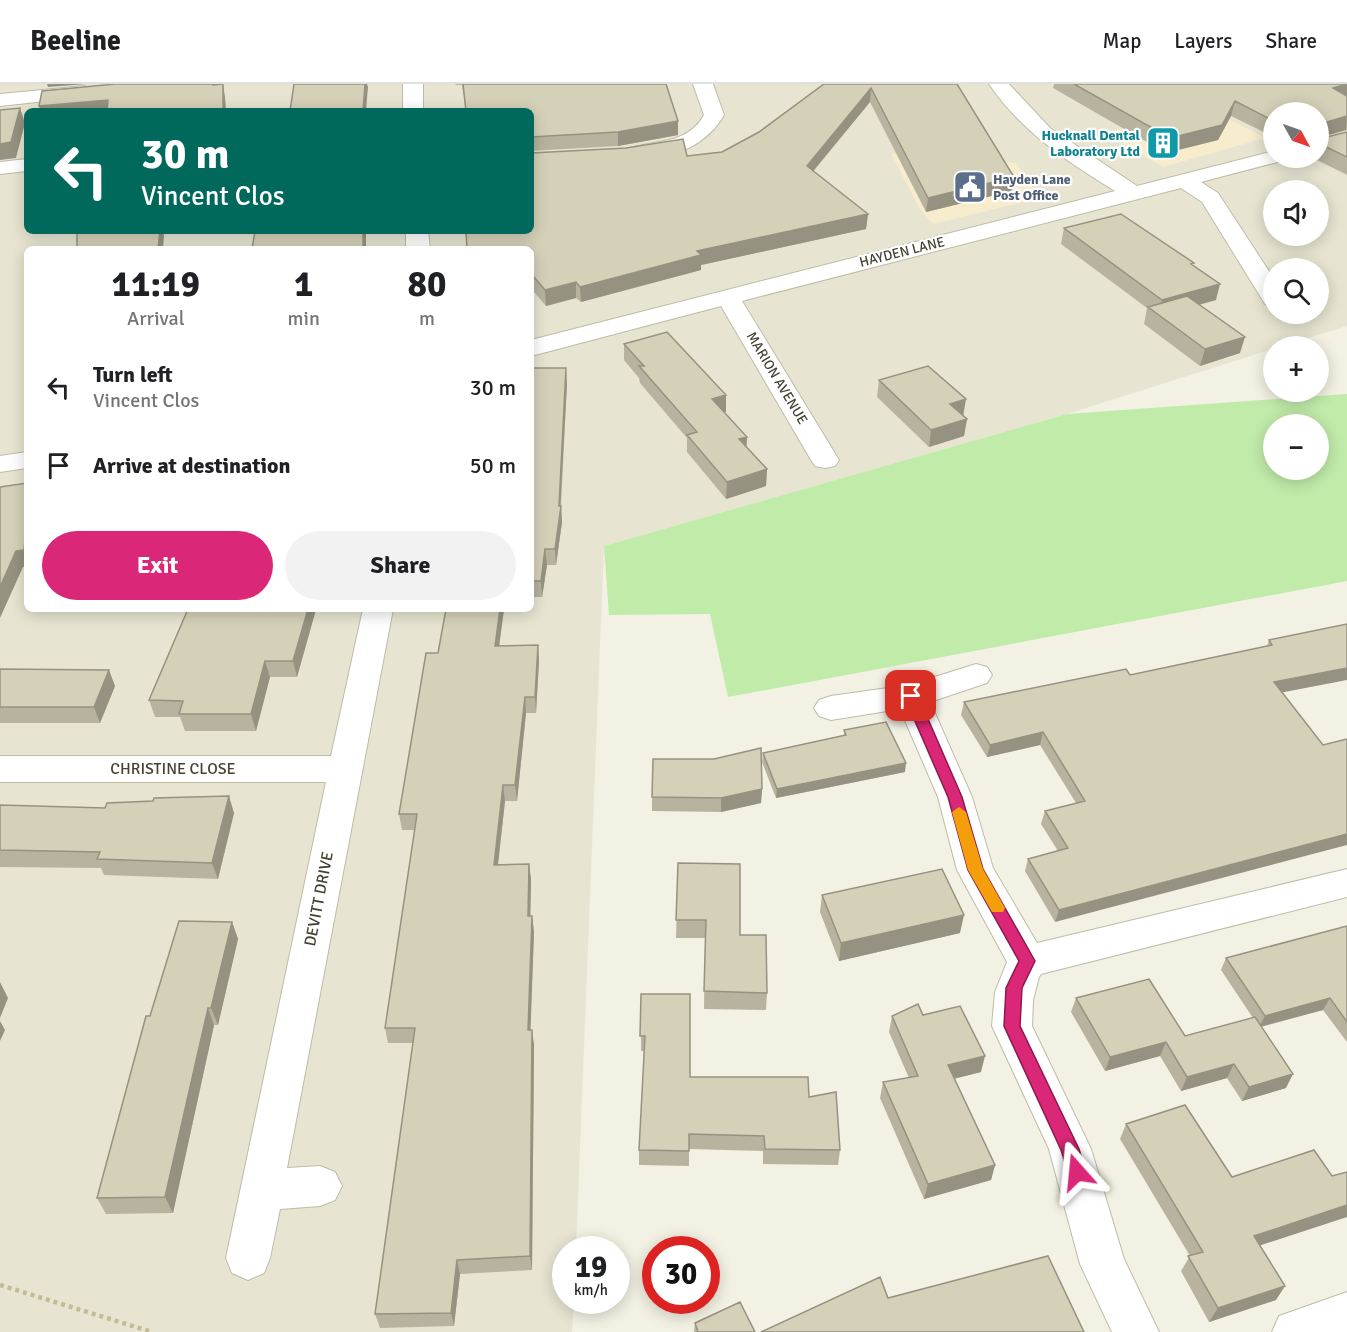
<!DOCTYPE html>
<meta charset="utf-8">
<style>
body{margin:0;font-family:Signika,sans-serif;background:#f2f2f2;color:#202124;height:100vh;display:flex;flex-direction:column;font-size:22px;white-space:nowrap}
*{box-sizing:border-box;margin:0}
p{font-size:20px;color:#757577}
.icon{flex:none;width:33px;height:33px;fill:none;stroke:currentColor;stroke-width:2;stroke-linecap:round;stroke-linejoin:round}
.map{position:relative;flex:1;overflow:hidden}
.sheet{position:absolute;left:24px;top:162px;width:510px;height:366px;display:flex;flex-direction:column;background:#fff;border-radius:9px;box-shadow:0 3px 15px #0003}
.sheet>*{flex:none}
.guide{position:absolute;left:24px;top:24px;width:510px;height:126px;border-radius:9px;box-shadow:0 3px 15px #0003;background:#00695c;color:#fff;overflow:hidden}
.needle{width:39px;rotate:130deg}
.controls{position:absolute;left:1263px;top:18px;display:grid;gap:12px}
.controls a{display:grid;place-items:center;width:66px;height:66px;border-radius:50%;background:#fff;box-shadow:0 3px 15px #0003;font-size:30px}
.speed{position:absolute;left:552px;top:1152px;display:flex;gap:12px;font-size:30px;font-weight:700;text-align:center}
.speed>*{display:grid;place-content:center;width:78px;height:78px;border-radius:50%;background:#fff;box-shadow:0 3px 15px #0003;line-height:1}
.speed small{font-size:15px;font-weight:400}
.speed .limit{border:9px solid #d22;background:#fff;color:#111}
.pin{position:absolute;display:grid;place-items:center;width:51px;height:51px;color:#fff;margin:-26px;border-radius:12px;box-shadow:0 3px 9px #0006}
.me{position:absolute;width:66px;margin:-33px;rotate:342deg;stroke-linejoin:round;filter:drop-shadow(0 0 4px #0008)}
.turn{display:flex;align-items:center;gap:21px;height:126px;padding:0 18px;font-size:27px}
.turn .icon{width:78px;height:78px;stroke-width:2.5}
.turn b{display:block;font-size:42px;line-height:51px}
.eta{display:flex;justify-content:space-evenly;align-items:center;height:102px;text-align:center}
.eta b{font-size:36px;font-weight:800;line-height:42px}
.button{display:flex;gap:12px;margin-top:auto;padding:12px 18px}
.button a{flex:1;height:69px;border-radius:36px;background:#db2777;color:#fff;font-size:24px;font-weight:800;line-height:69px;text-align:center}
.button a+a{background:#f2f2f2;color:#202124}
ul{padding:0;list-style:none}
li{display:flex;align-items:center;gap:18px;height:78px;padding:0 18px}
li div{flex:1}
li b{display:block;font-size:22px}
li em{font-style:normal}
header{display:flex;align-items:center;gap:36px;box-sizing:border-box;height:84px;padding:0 30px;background:#fff;border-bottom:2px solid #e0e0e0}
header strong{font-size:28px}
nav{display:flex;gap:33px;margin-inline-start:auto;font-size:21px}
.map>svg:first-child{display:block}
.residential{fill:#e7e5d1;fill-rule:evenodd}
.commercial{fill:#f7edcc}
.green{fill:#c0eba9;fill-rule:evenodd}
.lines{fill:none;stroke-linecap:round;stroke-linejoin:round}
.minor-casing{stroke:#bfbba5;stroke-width:2}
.path{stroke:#c2bb96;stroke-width:4.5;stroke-dasharray:4 4;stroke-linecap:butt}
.minor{fill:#fff;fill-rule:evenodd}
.wall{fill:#b7b39e}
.shaded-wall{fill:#959281}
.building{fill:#d5d0b8;stroke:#959281;stroke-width:1.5}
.route{fill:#db2777;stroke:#8e194d;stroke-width:1.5}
.slow{fill:#f59e0b}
.labels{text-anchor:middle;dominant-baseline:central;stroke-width:4.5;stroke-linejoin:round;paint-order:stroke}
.far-culture-label{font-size:14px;font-weight:bold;fill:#0d838f;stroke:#fff;text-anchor:end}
.far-service-label{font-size:14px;font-weight:bold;fill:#4e5e75;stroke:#fff;text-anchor:start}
.far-street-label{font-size:14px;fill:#454233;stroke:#fff}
.street-label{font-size:16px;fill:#454233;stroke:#fff}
</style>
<header>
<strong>Beeline</strong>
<nav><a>Map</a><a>Layers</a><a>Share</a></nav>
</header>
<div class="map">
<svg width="1347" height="1248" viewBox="0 0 1347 1248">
<rect width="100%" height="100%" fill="#f3f1e3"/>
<path class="residential" d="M0 0H1347V242L1282 262H1274L1273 265 1067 330 604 462 576 1165 566 1166V1216L574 1217 572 1248H0ZM27 27H531V147H27ZM1274 28H1318V74H1274ZM1274 106H1318V152H1274ZM27 165H531V525H27ZM1274 184H1318V230H1274Z"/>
<path class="commercial" d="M1193 16 1265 54 1163 83 1104 49 1179 30Z
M932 68 1016 79 1040 114 933 140 920 125 891 70Z"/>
<path class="green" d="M1347 310V497L728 613 710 530 609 531 604 462 1067 330ZM1274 340H1318V386H1274Z"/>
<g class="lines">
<defs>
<path id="minor" d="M403 0H423V27H403Z
M693 0H713L724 31C707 61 668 80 634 71L631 67 634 63C661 56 688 59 704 31Z
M989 0H1009L1050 44 1137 102 1274 67V74H1284L1281 77 1201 98 1218 109 1274 195V222L1265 220 1202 118 1181 104 742 217 839 376 835 382 825 384 815 382 811 376 721 222 531 272V256L1115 107C1066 77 1022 48 989 0Z
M85 2 95 8 92 12 0 22V10Z
M27 75V87L0 90V78Z
M406 147H428L430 165H406Z
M27 368V384L0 388V372Z
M363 525H393L287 1084 320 1082 335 1088 342 1102 335 1116 320 1122 280 1125 270 1174 264 1189 248 1196 232 1189 226 1174 326 698H0V672H331Z
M976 580 987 583 992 591 987 599 930 618 972 713 993 784 1037 859 1347 785V813L1041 890 1039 893 1033 916 1032 942 1091 1065 1124 1175 1159 1248H1112L1080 1180 1049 1065 992 942 995 908 1007 878 957 786 938 713 900 625 831 636 819 632 814 624 819 616 831 612 909 601Z
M1347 1208V1248H1272L1279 1232Z"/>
</defs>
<use href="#minor" class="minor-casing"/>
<path class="path" d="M0 1201 152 1248"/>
<use href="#minor" class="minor"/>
</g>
<path class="wall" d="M455 0H666L678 51 618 62 531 67V27H466L462 1H456Z
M824 0H957L1012 107 926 128 870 18 813 87 868 130 866 145 701 181V186L581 218 576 214 546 222 534 208H531V165L467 158 465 147H531L687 72 722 68 759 48Z
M1054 0H1347V46L1322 53 1323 54 1347 48V91L1313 74H1318V28H1274V53L1231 32 1218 56 1166 69 1053 4Z
M1064 144 1193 181 1216 216 1200 220 1240 269 1200 282 1144 240 1147 224 1061 160Z
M624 260 726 311V328H724L747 353 746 363 767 385 766 402 726 415 687 368V354L640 299 639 294 624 276Z
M531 284 567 299 561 422 562 438 556 481H547L542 513H531Z
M879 296 963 332 967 335 964 352 929 363 877 313Z
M188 525H314L315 529 297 593H270L256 647H185L180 633H155L149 616Z
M446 525H504L499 562 538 561 539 577 536 629H526L517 717H505L498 781 529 780 531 796 530 832H532L534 848 530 946 534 961 532 1186 460 1190 454 1242 380 1244 375 1230 413 959H388L385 944 415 746H402L399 730 438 569Z
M1347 540 1282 609 1055 838 1025 787 1028 775 1058 767 1041 740 1045 727 1076 719 1040 661 987 673 961 631 964 618 1130 591 1182 580 1267 562 1269 556Z
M0 585 115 602 100 639H0Z
M844 646 905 688 776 714 762 678 763 669 844 651Z
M762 705 761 719 721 728 652 727V713Z
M0 721 234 729 218 795 104 791 101 784 0 783Z
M678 779 740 851 767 909 766 926 704 925 705 854H676Z
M822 811 960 849 839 877 820 828Z
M232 838 238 855 218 941H214L173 1129 106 1130 97 1114 150 932Z
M1347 842V958L1323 926 1261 943 1286 1004 1242 1017 1227 994 1181 1007 1160 972 1105 987 1071 928 1076 914 1185 952 1253 934 1221 886 1226 874Z
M641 910 690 993 809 1013 840 1066 838 1081 763 1080V1067L689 1065V1082L639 1081V1066L644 967H641Z
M923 931 981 988 954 995 995 1081 991 1096 924 1115 880 1014 883 998 909 994 889 948 892 932Z
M1126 1040 1260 1162 1276 1216 1209 1238 1181 1187 1190 1172 1120 1055Z
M695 1239 755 1248H694Z"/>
<path class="shaded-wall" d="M47 0H87L48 3Z
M223 0 225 13 226 27H223Z
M365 0H367L368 3 366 27H363Z
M1347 1V14L1333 4Z
M871 4 870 18 806 96 807 82Z
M108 16 111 27H40L39 22Z
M1235 17 1231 32 1218 56 1166 69 1170 54Z
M20 24 25 39 16 74 0 76V60Z
M1347 32 1346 46 1318 54 1320 40Z
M678 37V51L618 62V48Z
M1014 93 1012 107 926 128 928 114Z
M868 130 866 145 701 181V186L581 218 580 203 697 167Z
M160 147H163L164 152 163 165H158Z
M363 147H366V165H363Z
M533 192 534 208H531V193Z
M576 198V214L546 222 545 206Z
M1220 200 1216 216 1160 232 1159 231 1162 216Z
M1245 253 1240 269 1200 282 1205 265Z
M566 284 567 299 560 427 561 422 562 438 556 481 555 465 559 422Z
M726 311V328L712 332V315Z
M966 315 963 333 950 320Z
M967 335 964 352 929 363 931 346Z
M747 353 746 370 739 355Z
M767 385 766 402 726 415 727 398Z
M25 456H27V482L23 483 0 534V503L16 467Z
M545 465 547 481 542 513 541 497Z
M306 525H314L315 529 297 593 293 577Z
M500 525H504L497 578 495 562Z
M538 561 539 577 536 629 535 613Z
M265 577 270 593 256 647 251 630Z
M1347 584V596L1269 611 1274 598Z
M109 586 115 602 100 639 94 623Z
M525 613 526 629 517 717 515 701Z
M1043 648 1040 661 987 673 990 661Z
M906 679 905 688 776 714 777 705Z
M503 701 505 717 496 797 494 781Z
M762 705 761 719 721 728V714Z
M229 712 234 729 218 795 212 779Z
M1347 750V761L1055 838 1059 826Z
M529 780 531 796 530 848 528 832Z
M964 831 960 849 839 877 841 859Z
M532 832 534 848 530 961 528 946Z
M232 838 238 855 218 941 211 924Z
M0 898 8 914 0 934Z
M1330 914 1323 926 1259 943 1265 932Z
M208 924 214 941 173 1129 165 1113Z
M0 937 5 946 0 957Z
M532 946 534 961 532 1186 530 1172Z
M1166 958 1160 972 1105 987 1110 973Z
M985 972 981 988 944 997 948 981Z
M1234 980 1227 994 1181 1007 1187 993Z
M1293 990 1286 1004 1242 1017 1249 1003Z
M995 1081 991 1096 924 1115 928 1100Z
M1347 1121V1133L1246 1166 1254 1152Z
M457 1176 460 1190 454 1242 451 1229Z
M1285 1202 1276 1216 1209 1238 1218 1224Z"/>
<path class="building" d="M115 0H213V1L223 0V27H107L108 16 39 22 42 7Z
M294 0H365L363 27H290Z
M463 0H666L678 37 618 48 531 53V27H466Z
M824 0H957L1014 93 928 114 871 4 807 82 868 130 697 167 701 171 580 203 576 198 545 206 533 192 531 193V165H467L466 147H531V69L626 64 683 55 687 72 722 68 759 48Z
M1074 0H1347L1333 4 1347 12V32L1320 40V52L1323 54 1347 48V73L1318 59V28H1274V37L1235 17 1222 41 1170 54Z
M20 24 11 58 0 60V26Z
M1121 130 1194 179 1191 180 1220 200 1162 216 1064 144Z
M77 147H160L158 165H77Z
M255 147H363V165H252Z
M1187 212 1245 253 1205 265 1148 223Z
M667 248 726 311 712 315 747 353 739 355 767 385 727 398 687 351 697 348 639 282H644L624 260Z
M928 282 966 315 950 320 967 335 931 346 879 296Z
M531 284H566L559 422H561L555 465H545L541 497H531Z
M27 399V456H25L24 466 16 467 0 503V403Z
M188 525H308L293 577H265L251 630H179L183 617 149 616Z
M446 525H500L495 562 538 561 535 613H525L515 701H503L494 781 529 780 528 832H532L528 946H532L530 1172 457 1176 451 1229 375 1230 415 944H385L417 730H399L426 569H438Z
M1347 540V584L1274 598 1323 661 1347 655V750L1059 826 1028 775 1068 764 1045 727 1085 717 1043 648 990 661 964 618 1126 585 1130 591 1182 580 1272 561 1269 556Z
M0 585 109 586 94 623H0Z
M886 638 906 679 777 705 763 669 846 651 844 646Z
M761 664 762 705 721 714 652 713 653 675H714Z
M229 712 212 779 97 775 100 768 0 766V721L105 724 107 719 153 717 154 714Z
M678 779 740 780V851H766L767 909 704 907 706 836H676Z
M942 785 964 831 841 859 822 811Z
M179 837 232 838 211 924H208L165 1113 97 1114 146 932H150Z
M1347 842V938L1330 914 1265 932 1226 874Z
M1149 895 1185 952 1255 933 1293 990 1249 1003 1234 980 1187 993 1166 958 1110 973 1076 914Z
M641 910H690V993H808L809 1013 836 1008 840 1066 765 1065 764 1052 689 1050V1067L639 1066 645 952H640Z
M918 920 923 931 960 922 985 972 948 981 995 1081 928 1100 883 998 918 992 892 932Z
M1185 1021 1232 1093 1314 1066 1332 1092 1347 1088V1121L1254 1152 1285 1202 1218 1224 1188 1172 1203 1168 1126 1040Z
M1048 1172 1084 1248H761L880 1193 888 1214Z
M740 1218 755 1248H698L695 1239Z"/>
<path class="route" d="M911 607 918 612 962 713 983 785 1035 877 1022 904 1020 942 1079 1065 1086 1088 1083 1094 1077 1096 1070 1094 1061 1066 1004 942 1006 904 1019 877 968 786 948 713 904 612Z"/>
<path class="slow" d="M959 723 966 728 983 785 1005 824 1003 828H992L968 786 952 728Z"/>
<defs>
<symbol id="building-square" viewBox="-11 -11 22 22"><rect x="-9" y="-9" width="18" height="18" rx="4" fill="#0f9aa8" stroke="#fff"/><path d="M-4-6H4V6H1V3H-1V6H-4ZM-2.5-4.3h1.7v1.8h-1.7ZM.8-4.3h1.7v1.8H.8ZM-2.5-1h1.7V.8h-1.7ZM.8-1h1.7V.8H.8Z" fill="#fff"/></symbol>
<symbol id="civic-square" viewBox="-11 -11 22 22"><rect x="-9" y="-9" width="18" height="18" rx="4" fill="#5c6f8a" stroke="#fff"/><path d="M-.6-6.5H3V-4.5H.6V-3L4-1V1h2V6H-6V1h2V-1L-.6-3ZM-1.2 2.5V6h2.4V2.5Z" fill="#fff"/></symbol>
</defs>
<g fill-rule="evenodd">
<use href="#building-square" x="1144" y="40" width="38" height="38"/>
<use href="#civic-square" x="951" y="84" width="38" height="38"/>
</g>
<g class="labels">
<g class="far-culture-label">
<text x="1140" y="51">Hucknall Dental<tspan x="1140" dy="16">Laboratory Ltd</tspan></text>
</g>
<g class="far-service-label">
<text x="993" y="95">Hayden Lane<tspan x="993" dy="16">Post Office</tspan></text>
</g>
<g class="far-street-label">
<text transform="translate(902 168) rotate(-14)">HAYDEN LANE</text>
<text transform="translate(777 294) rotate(59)">MARION AVENUE</text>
</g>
<g class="street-label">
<text x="173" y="685">CHRISTINE CLOSE</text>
<text transform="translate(319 815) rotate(-79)">DEVITT DRIVE</text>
</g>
</g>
</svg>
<div class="controls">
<a><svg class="needle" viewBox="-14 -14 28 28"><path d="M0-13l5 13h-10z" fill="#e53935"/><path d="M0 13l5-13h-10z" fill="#757577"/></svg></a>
<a><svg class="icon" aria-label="sound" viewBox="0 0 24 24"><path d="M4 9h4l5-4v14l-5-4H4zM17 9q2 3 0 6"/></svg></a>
<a><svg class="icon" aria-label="search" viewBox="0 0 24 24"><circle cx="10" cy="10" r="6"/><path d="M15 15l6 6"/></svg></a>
<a>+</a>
<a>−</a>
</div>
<div class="speed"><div>19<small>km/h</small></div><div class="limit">30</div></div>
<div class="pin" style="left:911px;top:612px;background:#d93025"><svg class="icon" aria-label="arrive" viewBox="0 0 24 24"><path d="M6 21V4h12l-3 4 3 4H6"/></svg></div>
<svg class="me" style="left:1077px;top:1088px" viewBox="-20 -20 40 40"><path d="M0-17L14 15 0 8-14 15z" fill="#db2777" stroke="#fff" stroke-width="4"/></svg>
<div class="guide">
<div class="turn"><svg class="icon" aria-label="left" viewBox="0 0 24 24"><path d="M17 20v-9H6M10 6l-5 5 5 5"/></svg><div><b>30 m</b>Vincent Clos</div></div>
</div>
<section class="sheet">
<div class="eta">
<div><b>11:19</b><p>Arrival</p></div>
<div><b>1</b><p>min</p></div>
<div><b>80</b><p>m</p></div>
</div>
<ul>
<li><svg class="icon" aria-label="left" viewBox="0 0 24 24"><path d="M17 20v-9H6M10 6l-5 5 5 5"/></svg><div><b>Turn left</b><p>Vincent Clos</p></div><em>30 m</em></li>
<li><svg class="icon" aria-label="arrive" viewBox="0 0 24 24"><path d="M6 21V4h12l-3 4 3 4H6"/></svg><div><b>Arrive at destination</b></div><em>50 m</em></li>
</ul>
<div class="button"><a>Exit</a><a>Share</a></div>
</section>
</div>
